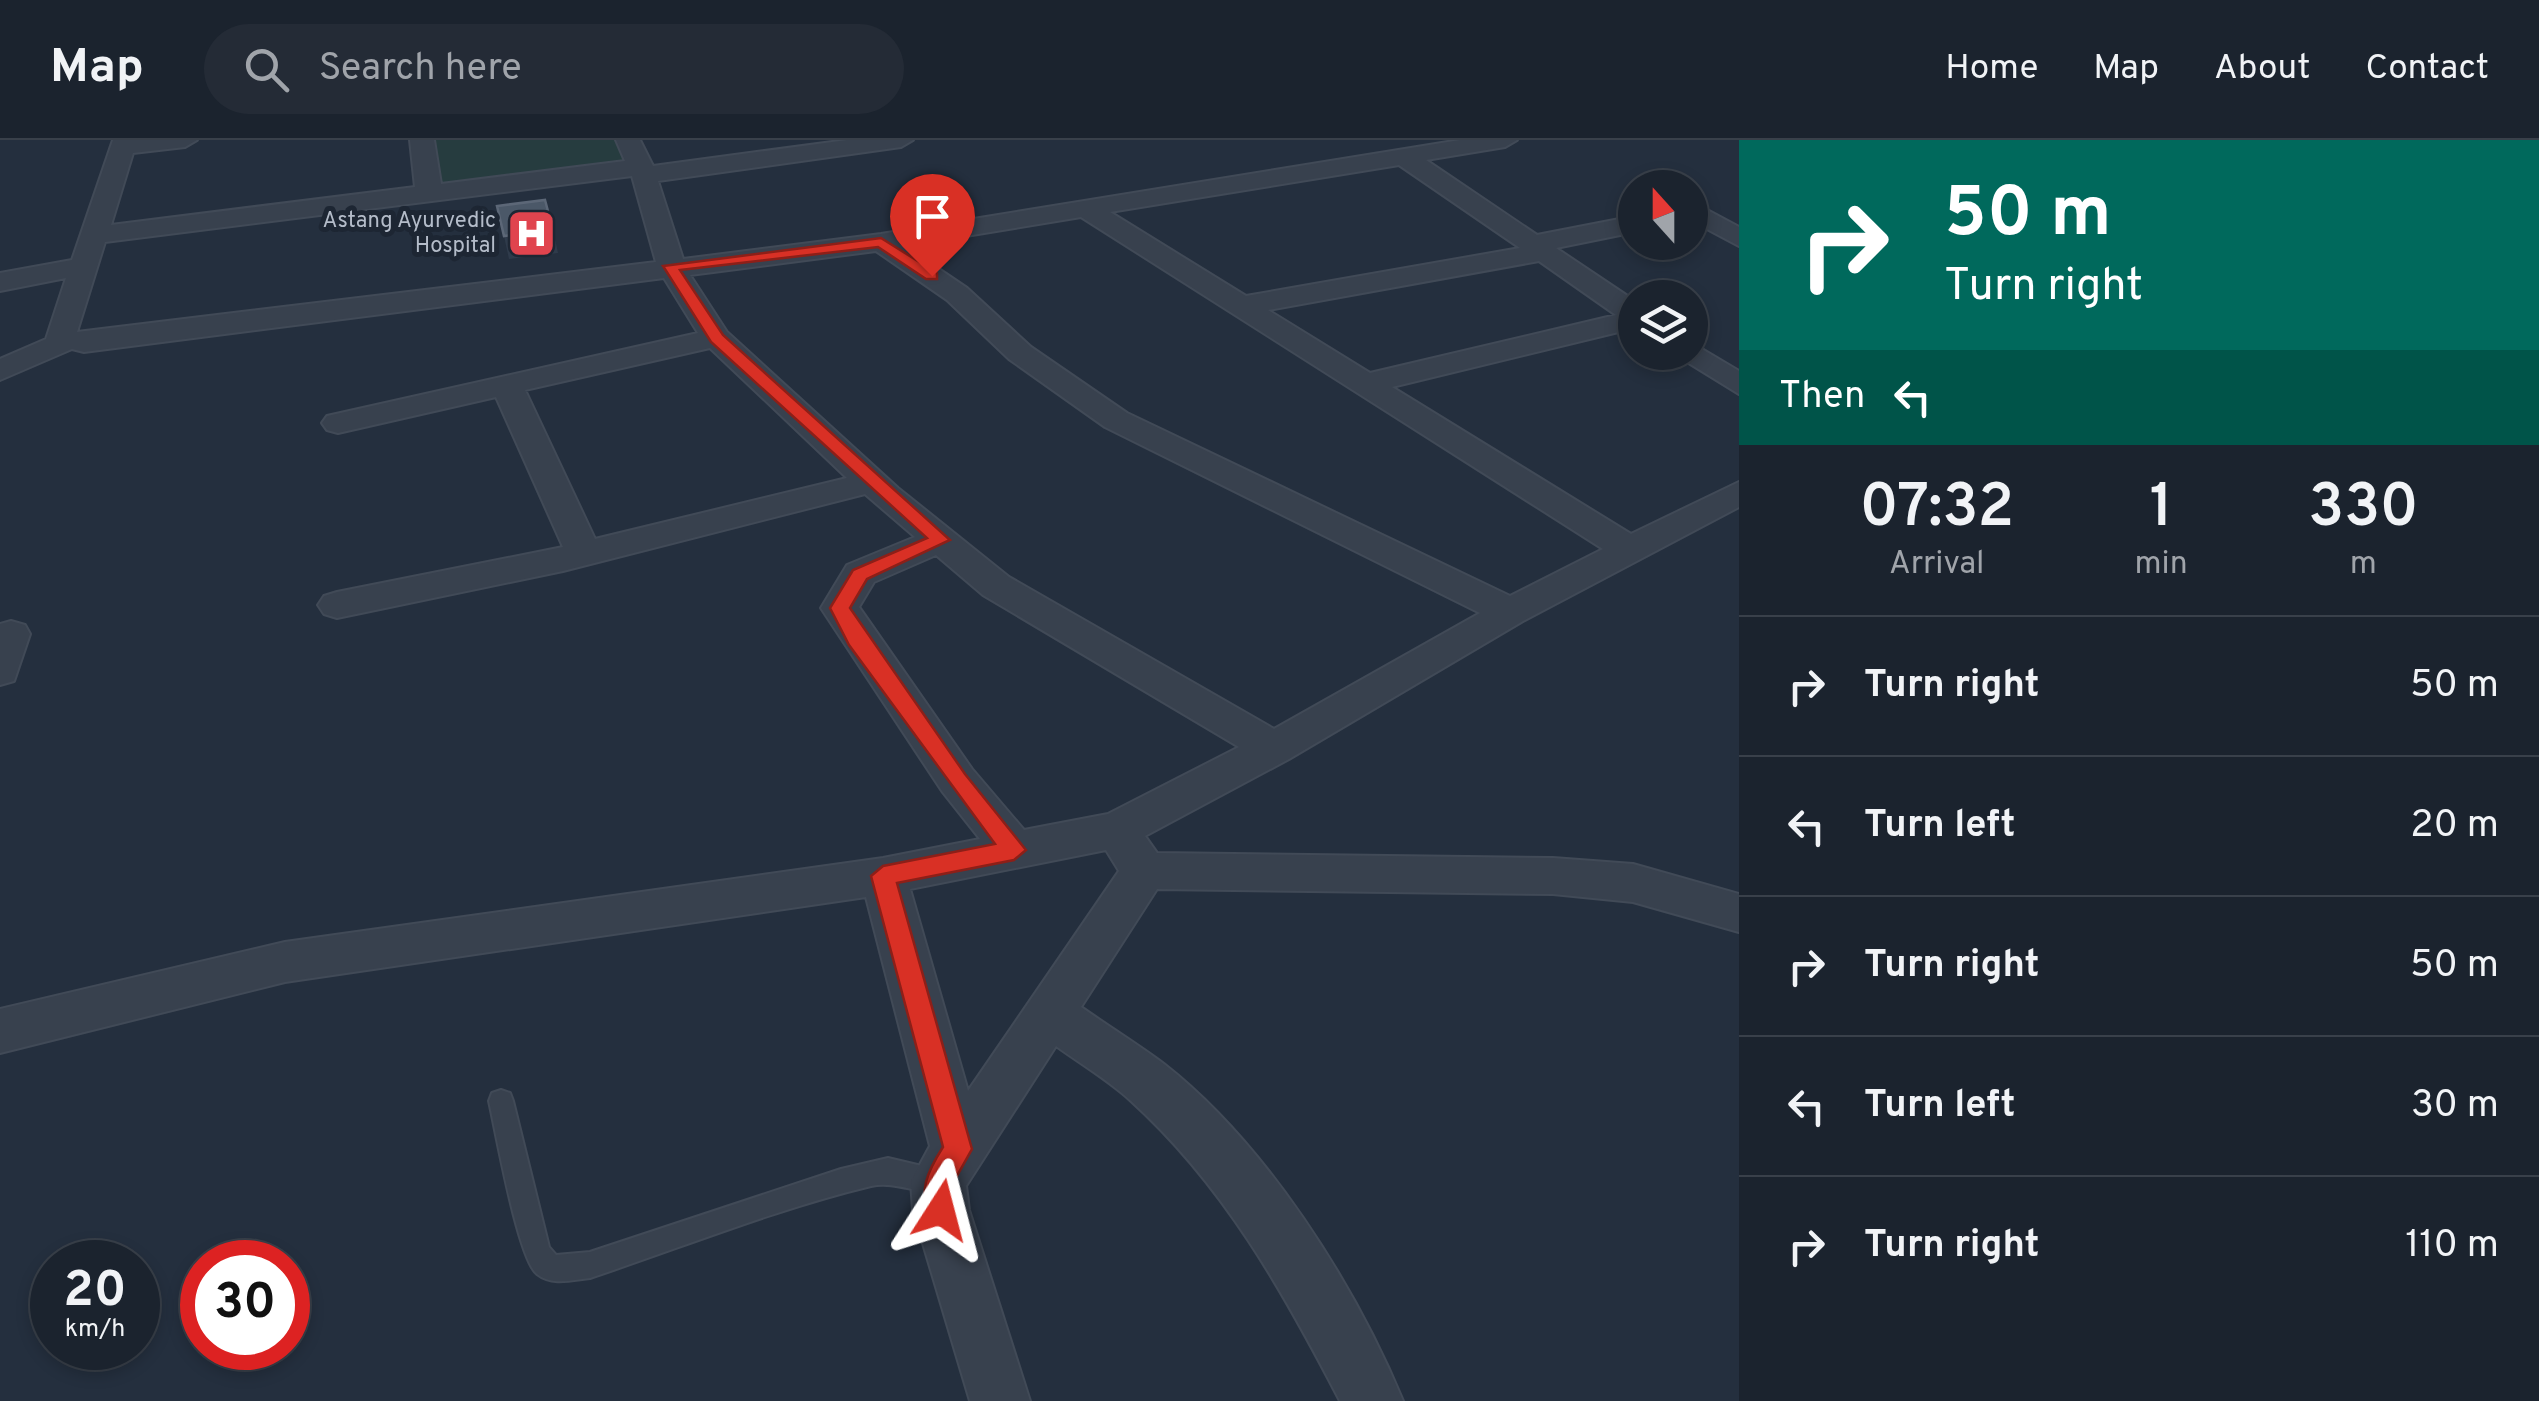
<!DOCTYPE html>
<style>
body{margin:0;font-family:Overpass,sans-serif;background:#242b36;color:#f1f3f6;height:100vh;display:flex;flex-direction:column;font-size:38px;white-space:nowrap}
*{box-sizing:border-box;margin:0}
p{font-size:32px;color:#a0a4aa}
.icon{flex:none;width:55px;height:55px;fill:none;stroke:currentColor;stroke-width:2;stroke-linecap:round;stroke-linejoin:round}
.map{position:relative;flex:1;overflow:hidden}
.side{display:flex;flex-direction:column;background:#1b232e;width:800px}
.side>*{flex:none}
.guide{background:#00695c;color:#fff;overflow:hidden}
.needle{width:65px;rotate:339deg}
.buttons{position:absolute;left:1618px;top:30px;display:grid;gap:20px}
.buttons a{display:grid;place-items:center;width:90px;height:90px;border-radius:50%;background:#1b232e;box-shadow:0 5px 15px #0003,0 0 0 2px #39404a;font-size:50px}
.speed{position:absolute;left:30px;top:1100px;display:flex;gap:20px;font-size:50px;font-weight:700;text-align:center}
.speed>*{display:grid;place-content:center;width:130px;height:130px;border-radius:50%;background:#1b232e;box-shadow:0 5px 15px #0003,0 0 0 2px #39404a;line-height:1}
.speed small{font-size:25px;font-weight:400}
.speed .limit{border:15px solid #d22;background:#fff;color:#111}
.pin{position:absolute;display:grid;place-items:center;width:85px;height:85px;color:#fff;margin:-102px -42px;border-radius:50% 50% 50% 0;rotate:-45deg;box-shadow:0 0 10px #0007}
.pin .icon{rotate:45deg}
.me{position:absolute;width:110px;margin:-55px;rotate:9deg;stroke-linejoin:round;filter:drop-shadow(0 0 8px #0008)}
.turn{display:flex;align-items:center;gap:35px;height:210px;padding:0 40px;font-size:45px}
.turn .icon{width:130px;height:130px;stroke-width:2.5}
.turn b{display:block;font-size:70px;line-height:85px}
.then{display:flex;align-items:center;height:95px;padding:0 40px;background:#0003;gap:20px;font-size:38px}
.eta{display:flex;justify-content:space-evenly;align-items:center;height:170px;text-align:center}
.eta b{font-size:60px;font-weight:600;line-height:70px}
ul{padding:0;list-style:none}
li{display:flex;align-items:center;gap:30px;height:140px;padding:0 40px;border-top:2px solid #39404a}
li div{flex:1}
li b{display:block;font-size:38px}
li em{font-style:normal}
header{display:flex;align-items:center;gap:60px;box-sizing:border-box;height:140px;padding:0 50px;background:#1b232e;border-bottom:2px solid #39404a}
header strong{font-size:48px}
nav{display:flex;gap:55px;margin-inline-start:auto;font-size:35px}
.search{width:700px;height:90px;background:#242b36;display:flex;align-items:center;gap:25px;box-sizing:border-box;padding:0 35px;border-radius:55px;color:#a0a4aa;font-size:38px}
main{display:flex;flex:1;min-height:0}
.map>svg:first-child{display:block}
.green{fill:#263c3f}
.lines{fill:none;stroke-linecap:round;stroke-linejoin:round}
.service-casing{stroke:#414a57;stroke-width:4}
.minor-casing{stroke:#414a57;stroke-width:4}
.service{fill:#38414e;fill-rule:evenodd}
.minor{fill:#38414e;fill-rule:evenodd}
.shaded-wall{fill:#2f3b4b}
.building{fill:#4b5868;stroke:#5c6777;stroke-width:2.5}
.route{fill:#d93025;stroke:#8d1f18;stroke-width:2.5}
.labels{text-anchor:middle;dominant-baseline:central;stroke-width:10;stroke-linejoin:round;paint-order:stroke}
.far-poi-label{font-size:22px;fill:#b4bcc9;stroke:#1d2633;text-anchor:end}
</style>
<header>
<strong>Map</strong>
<div class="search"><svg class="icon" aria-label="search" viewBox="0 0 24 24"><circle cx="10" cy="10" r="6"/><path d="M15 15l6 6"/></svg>Search here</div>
<nav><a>Home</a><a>Map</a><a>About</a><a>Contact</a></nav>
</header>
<main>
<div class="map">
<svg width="1739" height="1261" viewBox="0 0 1739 1261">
<rect width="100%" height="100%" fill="#242f3e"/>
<path class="green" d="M427 0H626L638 26 432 52Z"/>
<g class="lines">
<defs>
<path id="service" d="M501 950 510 953 513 961 549 1107 556 1115 590 1112 841 1029 888 1018 947 1032 951 1041 947 1050C925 1058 898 1040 871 1046 776 1069 683 1107 590 1138 572 1140 552 1146 537 1134 518 1119 496 992 489 961L492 953Z"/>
<path id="minor" d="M113 0H197L185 7 133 13 111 85 415 47 410 0H434L441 44 625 21 616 0H640L653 26 847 0H913L901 7 658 41 683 119 881 94 1460 0H1517L1505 7 1426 20 1537 95 1635 76V92L1556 108 1635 161V188L1392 247 1631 394 1739 342V367L1523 481 1289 619 1145 696 1157 713 1553 718 1633 724 1739 754V792L1633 762 1553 754 1157 749 1081 867C1108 886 1137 904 1164 924 1265 1003 1354 1143 1403 1261H1340C1283 1151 1224 1045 1130 960 1108 940 1081 924 1056 906L966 1046 969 1070 1030 1261H970L913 1070 911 1041 930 1006 866 757 285 842 0 913V869L285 802 883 718 980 699 942 651 821 468 847 425 915 397 865 354 563 431 337 478 324 474 318 465 324 456 337 452 563 407 496 257 338 293 327 290 322 283 327 276 698 193 664 138 84 212 72 209 0 240V219L46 199 66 138 0 151V133L72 120ZM1399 25 1520 108 1246 156 1110 72ZM632 36 656 122 77 192 105 102ZM1081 77 1603 409 1510 456 1127 273 1031 207 967 148 905 106ZM876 111 947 160 1009 219 1105 287 1480 473 1274 589 1009 437 898 348 727 192 690 135ZM1539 121 1616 175 1370 233 1268 170ZM710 208 847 338 595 399 525 250ZM936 415 983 455 1239 607 1108 674 1024 690 972 629 859 467 874 442ZM1106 710 1119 731 968 951 910 749Z
M1696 64 1739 87V106L1690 80V66Z
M1690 202 1739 231V254L1679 217 1676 212H1690Z
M11 481 25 485 30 494 14 541 0 545V484Z"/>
</defs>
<use href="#service" class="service-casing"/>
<use href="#minor" class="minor-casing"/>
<use href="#service" class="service"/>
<use href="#minor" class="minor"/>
</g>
<path class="shaded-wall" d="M553 90 558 113 509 119 504 96Z"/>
<path class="building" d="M545 60 553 90 504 96 497 66Z"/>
<path class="route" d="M881 98 937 133V139H926L878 107 680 130 723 195 950 400 867 439 850 468 965 634 1026 710 1014 720 897 743 972 1009 953 1043 956 1070 951 1081 941 1085 930 1081C918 1051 927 1032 943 1007L871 736 883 726 995 704 849 505 830 468 853 430 927 398 711 202 663 126Z"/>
<defs>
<symbol id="hospital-square" viewBox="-11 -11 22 22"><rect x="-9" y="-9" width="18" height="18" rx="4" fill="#e0444e" stroke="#1d2633"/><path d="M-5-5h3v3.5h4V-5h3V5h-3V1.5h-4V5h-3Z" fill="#fff"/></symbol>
</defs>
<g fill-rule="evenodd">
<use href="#hospital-square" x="504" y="66" width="55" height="55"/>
</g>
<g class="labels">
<g class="far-poi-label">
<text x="496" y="81">Astang Ayurvedic<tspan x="496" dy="25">Hospital</tspan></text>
</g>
</g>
</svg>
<div class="buttons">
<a><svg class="needle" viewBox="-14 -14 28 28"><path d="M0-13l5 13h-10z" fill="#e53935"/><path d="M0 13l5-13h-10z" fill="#a0a4aa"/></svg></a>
<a><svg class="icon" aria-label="layers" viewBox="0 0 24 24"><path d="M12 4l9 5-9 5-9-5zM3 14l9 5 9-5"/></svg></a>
</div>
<div class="speed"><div>20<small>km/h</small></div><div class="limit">30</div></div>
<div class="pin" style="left:932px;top:136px;background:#d93025"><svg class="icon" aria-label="arrive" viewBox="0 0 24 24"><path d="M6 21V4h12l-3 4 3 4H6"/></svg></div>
<svg class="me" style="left:941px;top:1070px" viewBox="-20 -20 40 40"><path d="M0-17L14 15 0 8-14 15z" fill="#d93025" stroke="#fff" stroke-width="4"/></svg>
</div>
<section class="side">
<div class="guide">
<div class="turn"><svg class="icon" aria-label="right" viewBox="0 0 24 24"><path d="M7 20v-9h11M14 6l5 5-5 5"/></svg><div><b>50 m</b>Turn right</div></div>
<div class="then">Then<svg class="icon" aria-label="left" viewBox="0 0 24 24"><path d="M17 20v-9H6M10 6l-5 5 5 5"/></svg></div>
</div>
<div class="eta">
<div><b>07:32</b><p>Arrival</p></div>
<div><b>1</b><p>min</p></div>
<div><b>330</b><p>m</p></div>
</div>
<ul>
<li><svg class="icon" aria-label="right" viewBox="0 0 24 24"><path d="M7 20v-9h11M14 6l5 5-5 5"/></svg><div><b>Turn right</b></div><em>50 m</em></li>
<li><svg class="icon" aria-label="left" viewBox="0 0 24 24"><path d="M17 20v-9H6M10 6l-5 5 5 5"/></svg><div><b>Turn left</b></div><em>20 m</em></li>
<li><svg class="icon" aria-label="right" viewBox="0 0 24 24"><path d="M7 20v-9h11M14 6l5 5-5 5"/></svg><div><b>Turn right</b></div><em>50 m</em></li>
<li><svg class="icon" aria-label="left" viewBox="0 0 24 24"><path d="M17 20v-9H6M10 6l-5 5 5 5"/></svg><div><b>Turn left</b></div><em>30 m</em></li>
<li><svg class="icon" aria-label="right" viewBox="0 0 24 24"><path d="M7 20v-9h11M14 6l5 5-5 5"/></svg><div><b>Turn right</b></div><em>110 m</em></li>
</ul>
</section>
</main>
